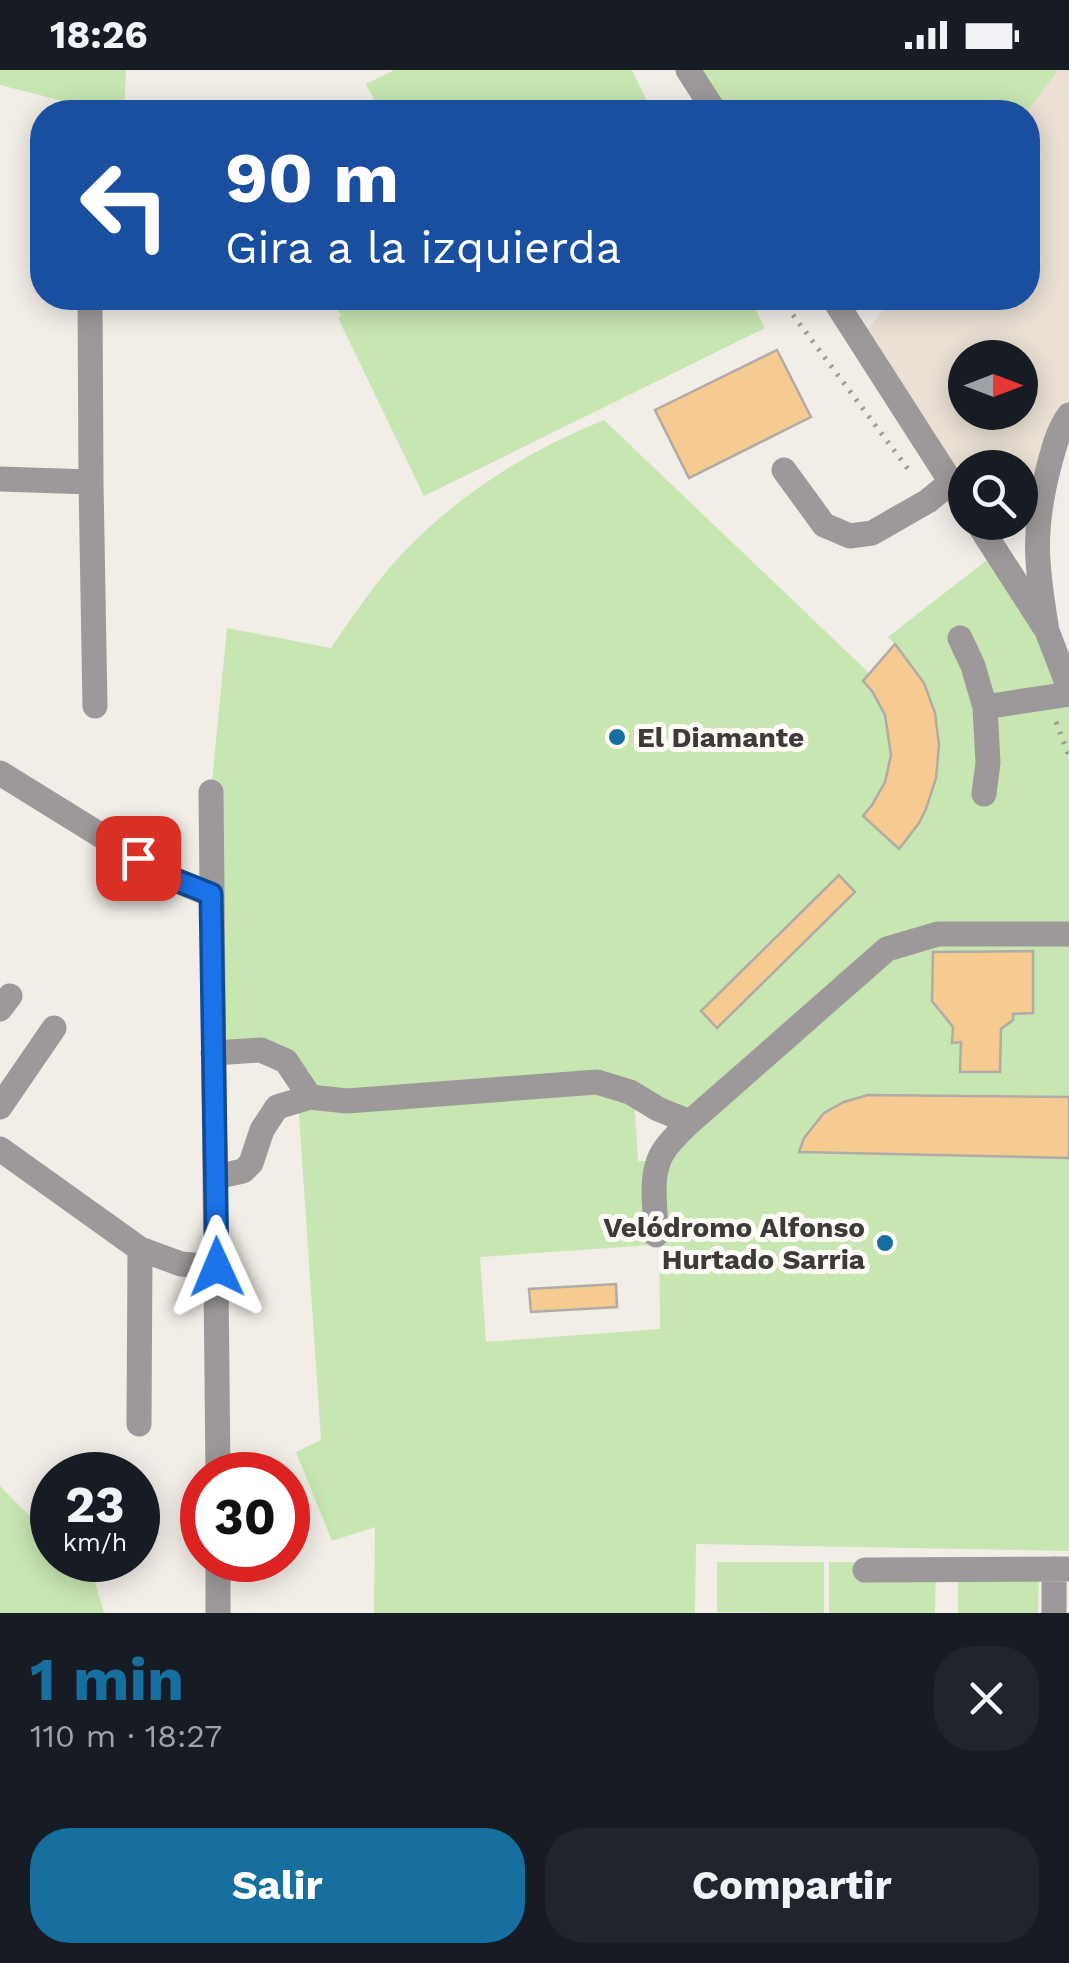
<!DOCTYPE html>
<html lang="es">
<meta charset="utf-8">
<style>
body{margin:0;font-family:"Work Sans",sans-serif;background:#20242c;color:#f1f3f6;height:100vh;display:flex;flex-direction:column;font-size:38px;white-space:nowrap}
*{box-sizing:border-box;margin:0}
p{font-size:32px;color:#9ea1a6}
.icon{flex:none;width:55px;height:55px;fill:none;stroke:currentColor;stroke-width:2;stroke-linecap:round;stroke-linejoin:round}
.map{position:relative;height:1543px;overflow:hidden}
.side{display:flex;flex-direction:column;background:#171b24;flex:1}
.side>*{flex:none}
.guide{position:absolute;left:30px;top:30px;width:1010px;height:210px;border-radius:40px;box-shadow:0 5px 25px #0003;background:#1a4fa0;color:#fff;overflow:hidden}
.needle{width:65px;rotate:90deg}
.tools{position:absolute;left:948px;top:270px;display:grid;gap:20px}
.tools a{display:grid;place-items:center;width:90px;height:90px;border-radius:50%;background:#171b24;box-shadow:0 5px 25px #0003;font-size:50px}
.speed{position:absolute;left:30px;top:1382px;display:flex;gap:20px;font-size:50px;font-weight:700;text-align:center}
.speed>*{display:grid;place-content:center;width:130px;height:130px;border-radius:50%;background:#171b24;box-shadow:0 5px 25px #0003;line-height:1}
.speed small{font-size:25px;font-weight:400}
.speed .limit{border:15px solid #d22;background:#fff;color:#111}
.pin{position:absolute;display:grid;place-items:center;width:85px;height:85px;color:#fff;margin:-42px;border-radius:20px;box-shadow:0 5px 15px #0006}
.me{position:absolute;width:110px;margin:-55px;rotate:359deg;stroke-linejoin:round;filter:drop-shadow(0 0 8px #0008)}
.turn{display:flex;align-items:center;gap:35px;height:210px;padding:0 30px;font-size:45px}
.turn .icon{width:130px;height:130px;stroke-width:2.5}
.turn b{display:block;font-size:70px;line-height:85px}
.round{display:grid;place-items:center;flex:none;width:105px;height:105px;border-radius:40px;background:#20242c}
.overview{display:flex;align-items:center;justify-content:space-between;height:170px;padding:0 30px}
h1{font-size:60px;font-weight:700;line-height:75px;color:#176f9f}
.action{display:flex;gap:20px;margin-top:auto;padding:20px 30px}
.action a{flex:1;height:115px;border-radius:40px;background:#176f9f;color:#fff;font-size:40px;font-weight:700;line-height:115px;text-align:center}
.action a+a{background:#20242c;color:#f1f3f6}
.status{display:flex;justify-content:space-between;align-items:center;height:70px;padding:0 50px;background:#171b24;direction:ltr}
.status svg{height:28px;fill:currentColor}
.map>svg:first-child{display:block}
.built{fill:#eae0d4;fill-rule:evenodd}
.green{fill:#c8e6b2;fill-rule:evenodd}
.building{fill:#f5cb92;stroke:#b0aba6;stroke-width:2.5}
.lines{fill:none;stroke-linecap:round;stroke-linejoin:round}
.path{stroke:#9d9995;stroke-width:5;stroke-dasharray:2.5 8;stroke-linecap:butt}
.minor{stroke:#9d999a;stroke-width:25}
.route-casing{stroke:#114b97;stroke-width:25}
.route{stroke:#1a73e8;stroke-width:18}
.poi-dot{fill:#176f9f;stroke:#fefbf6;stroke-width:4}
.labels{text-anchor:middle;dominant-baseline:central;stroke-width:10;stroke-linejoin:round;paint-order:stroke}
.poi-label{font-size:28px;font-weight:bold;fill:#3d3b39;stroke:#fefbf6;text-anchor:start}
</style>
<div class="status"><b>18:26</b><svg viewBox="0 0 49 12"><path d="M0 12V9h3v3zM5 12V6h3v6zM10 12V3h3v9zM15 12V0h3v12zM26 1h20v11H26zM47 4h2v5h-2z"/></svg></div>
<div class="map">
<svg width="1069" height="1543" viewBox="0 0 1069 1543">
<rect width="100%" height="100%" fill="#f2ede7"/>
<path class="built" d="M1058 0H1069V345L1039 433 1020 432V398H965V428L860 270 892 228H1028L1027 42ZM965 288H1020V342H965Z"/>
<path class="green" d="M0 0H126L124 42H106L0 15Z
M394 0H632L652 42H380L366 14Z
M688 0H1058L1027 42H715Z
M332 228H750L765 258 424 426 338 248 341 246Z
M604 350 869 603 895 574 888 567 996 483 1069 618V1481L696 1474 695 1543H374L375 1457 332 1471 296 1382 321 1370 298 1030 286 991 213 983 211 722 227 558 331 578C353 546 374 514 400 486 458 424 526 382 604 350ZM634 1025 690 1053 659 1095 660 1259 486 1272 480 1187 652 1175 646 1091H638Z
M0 1416 52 1469V1490H73L95 1512 104 1543H0Z
M717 1492H824V1543L717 1542Z
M829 1492 936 1493 935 1543H829Z
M958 1502 1039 1503 1038 1543H958Z"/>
<path class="building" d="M777 280 811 347 689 408 655 340Z
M895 574 924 613 935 643 939 675 936 708 926 739 919 753 899 779 863 746 872 735 885 712 891 685 885 645 872 621 863 611Z
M839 805 855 822 717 958 701 941Z
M1033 881V943L1013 944V950L1001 959 1000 1002H960L961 972 952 973 953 957 932 931 933 882Z
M868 1025 1069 1027V1088L799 1082 804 1068 824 1043 844 1032Z
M616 1214 617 1237 531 1242 529 1219Z"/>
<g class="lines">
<path class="path" d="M793 245 908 399
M1056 652 1069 686"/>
<path class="minor" d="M688 0 715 42
M90 228 91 412
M833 228 965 434
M784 400 824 455 850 466 872 463 928 431 951 412
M0 409 91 412 95 636
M977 452 1047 561 1069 618
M1047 561C1036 495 1032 461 1049 396 1054 377 1058 361 1069 345
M960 568 973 596 985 637 1069 624
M0 703 168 807 211 825
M211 722 218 1405
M984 724 988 693 985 637
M0 939 10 926
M213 983 261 980 286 991 310 1027 347 1031 597 1012 630 1022 658 1039 690 1052
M0 1037 54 958
M0 1079 140 1179 181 1194 217 1197
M215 1107 243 1101 251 1093 262 1060 277 1037 310 1027
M656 1165C656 1142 650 1112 659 1090 664 1076 679 1063 690 1052L887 879 938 864H1069
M139 1354 140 1179
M218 1490V1543
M865 1500 1069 1499
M1054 1543V1499"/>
</g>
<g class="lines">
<defs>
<path id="route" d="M138 788 168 807 211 824 217 1197"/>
</defs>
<use href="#route" class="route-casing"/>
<use href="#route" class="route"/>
</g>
<g class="poi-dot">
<circle cx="617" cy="667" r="10"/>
<circle cx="885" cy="1173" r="10"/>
</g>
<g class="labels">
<g class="poi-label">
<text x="637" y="667">El Diamante</text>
<text x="865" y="1157" text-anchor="end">Velódromo Alfonso<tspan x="865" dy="32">Hurtado Sarria</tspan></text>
</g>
</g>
</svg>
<div class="tools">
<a><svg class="needle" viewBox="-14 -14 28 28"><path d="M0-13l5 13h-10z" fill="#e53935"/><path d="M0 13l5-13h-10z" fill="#9ea1a6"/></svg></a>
<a><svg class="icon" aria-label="search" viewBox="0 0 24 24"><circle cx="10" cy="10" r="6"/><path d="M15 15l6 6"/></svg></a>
</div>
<div class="speed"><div>23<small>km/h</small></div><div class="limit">30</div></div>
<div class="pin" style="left:138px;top:788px;background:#d93025"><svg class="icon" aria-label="arrive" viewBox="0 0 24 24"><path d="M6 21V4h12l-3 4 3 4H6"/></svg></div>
<svg class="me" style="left:217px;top:1197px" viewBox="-20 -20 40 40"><path d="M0-17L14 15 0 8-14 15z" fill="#1a73e8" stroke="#fff" stroke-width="4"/></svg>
<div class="guide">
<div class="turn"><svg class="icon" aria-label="left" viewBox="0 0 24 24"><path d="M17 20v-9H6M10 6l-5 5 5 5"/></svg><div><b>90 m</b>Gira a la izquierda</div></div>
</div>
</div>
<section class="side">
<div class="overview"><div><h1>1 min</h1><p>110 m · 18:27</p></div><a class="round"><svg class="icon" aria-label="close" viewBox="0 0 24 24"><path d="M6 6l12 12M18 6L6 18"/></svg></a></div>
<div class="action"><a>Salir</a><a>Compartir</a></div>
</section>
